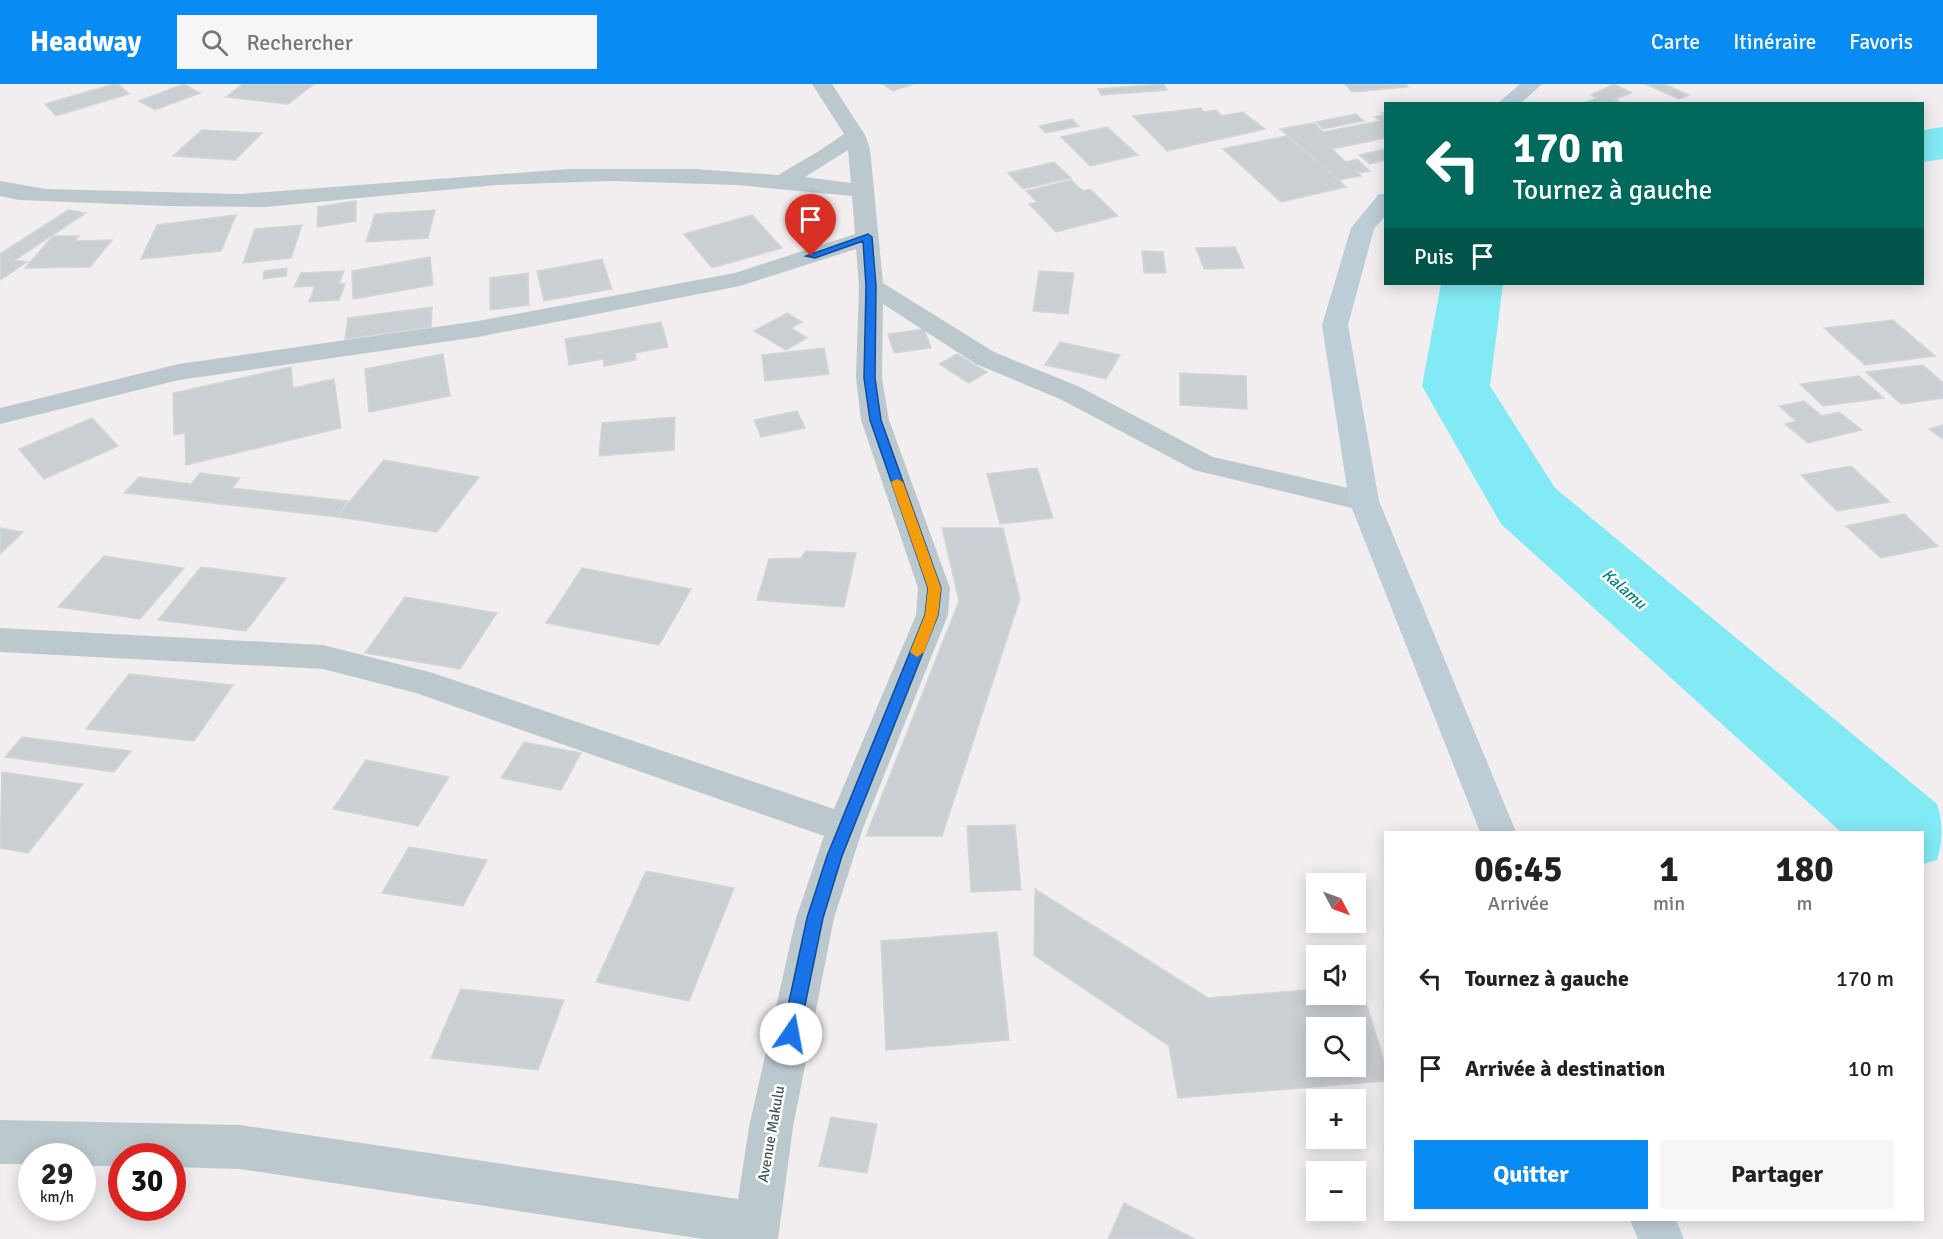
<!DOCTYPE html>
<html lang="fr">
<meta charset="utf-8">
<style>
body{margin:0;font-family:Signika,sans-serif;background:#f6f6f6;color:#222;height:100vh;display:flex;flex-direction:column;font-size:22px;white-space:nowrap}
*{box-sizing:border-box;margin:0}
p{font-size:20px;color:#767676}
.icon{flex:none;width:33px;height:33px;fill:none;stroke:currentColor;stroke-width:2;stroke-linecap:round;stroke-linejoin:round}
.map{position:relative;flex:1;overflow:hidden}
.panel{position:absolute;left:1384px;top:747px;width:540px;height:390px;display:flex;flex-direction:column;background:#fff;border-radius:0px;box-shadow:0 3px 15px #0003}
.panel>*{flex:none}
.guide{position:absolute;left:1384px;top:18px;width:540px;height:183px;border-radius:0px;box-shadow:0 3px 15px #0003;background:#00695c;color:#fff;overflow:hidden}
.needle{width:39px;rotate:131deg}
.controls{position:absolute;left:1306px;top:789px;display:grid;gap:12px}
.controls a{display:grid;place-items:center;width:60px;height:60px;border-radius:0px;background:#fff;box-shadow:0 3px 15px #0003;font-size:30px}
.speed{position:absolute;left:18px;top:1059px;display:flex;gap:12px;font-size:30px;font-weight:700;text-align:center}
.speed>*{display:grid;place-content:center;width:78px;height:78px;border-radius:50%;background:#fff;box-shadow:0 3px 15px #0003;line-height:1}
.speed small{font-size:15px;font-weight:400}
.speed .limit{border:9px solid #d22;background:#fff;color:#111}
.pin{position:absolute;display:grid;place-items:center;width:51px;height:51px;color:#fff;margin:-62px -26px;border-radius:50% 50% 50% 0;rotate:-45deg;box-shadow:0 0 6px #0007}
.pin .icon{rotate:45deg}
.me{position:absolute;width:66px;margin:-33px;rotate:12deg;stroke-linejoin:round;filter:drop-shadow(0 0 4px #0008)}
.turn{display:flex;align-items:center;gap:21px;height:126px;padding:0 30px;font-size:27px}
.turn .icon{width:78px;height:78px;stroke-width:2.5}
.turn b{display:block;font-size:42px;line-height:51px}
.then{display:flex;align-items:center;height:57px;padding:0 30px;background:#0003;gap:12px;font-size:22px}
.eta{display:flex;justify-content:space-evenly;align-items:center;height:102px;text-align:center}
.eta b{font-size:36px;font-weight:700;line-height:42px}
.action{display:flex;gap:12px;margin-top:auto;padding:12px 30px}
.action a{flex:1;height:69px;border-radius:0px;background:#088bf2;color:#fff;font-size:24px;font-weight:700;line-height:69px;text-align:center}
.action a+a{background:#f6f6f6;color:#222}
ul{padding:0;list-style:none}
li{display:flex;align-items:center;gap:18px;height:90px;padding:0 30px}
li div{flex:1}
li b{display:block;font-size:22px}
li em{font-style:normal}
header{display:flex;align-items:center;gap:36px;box-sizing:border-box;height:84px;padding:0 30px;background:#088bf2;color:#fff}
header strong{font-size:28px}
nav{display:flex;gap:33px;margin-inline-start:auto;font-size:21px}
.search{width:420px;height:54px;background:#f6f6f6;display:flex;align-items:center;gap:15px;box-sizing:border-box;padding:0 21px;border-radius:0px;color:#767676;font-size:22px}
.map>svg:first-child{display:block}
.lines{fill:none;stroke-linecap:round;stroke-linejoin:round}
.river{fill:#82eaf4;fill-rule:evenodd}
.building{fill:#cacfd4;stroke:#d2d6db;stroke-width:1.5;fill-rule:evenodd}
.minor{fill:#bbc9cf;fill-rule:evenodd}
.secondary{fill:#bdcdd7;fill-rule:evenodd}
.route{fill:#1a73e8;stroke:#114b97;stroke-width:1.5}
.slow{fill:#f59e0b}
.labels{text-anchor:middle;dominant-baseline:central;stroke-width:5;stroke-linejoin:round;paint-order:stroke}
.street-label{font-size:15px;fill:#45555e;stroke:#fff}
.water-label{font-size:16px;font-style:italic;fill:#04818d;stroke:#fff}
</style>
<header>
<strong>Headway</strong>
<div class="search"><svg class="icon" aria-label="search" viewBox="0 0 24 24"><circle cx="10" cy="10" r="6"/><path d="M15 15l6 6"/></svg>Rechercher</div>
<nav><a>Carte</a><a>Itinéraire</a><a>Favoris</a></nav>
</header>
<div class="map">
<svg width="1943" height="1155" viewBox="0 0 1943 1155">
<rect width="100%" height="100%" fill="#f2eeef"/>
<g class="lines">
<path class="river" d="M1943 43V75L1923 78V46Z
M1441 200H1503L1490 302 1555 404 1937 720C1943 738 1943 758 1937 776L1923 780V748H1841L1501 440 1422 302Z"/>
</g>
<path class="building" d="M114 0H118L129 10 56 32 45 20Z
M184 0 200 9 155 26 139 17Z
M243 0H314L288 20 226 13Z
M883 0H913L893 7Z
M1163 0 1167 6 1101 11 1098 5Z
M1345 0H1405L1408 3 1352 8Z
M1614 0 1632 9 1615 15 1622 19 1619 20H1581L1597 14 1591 11Z
M1645 0H1664L1689 11 1679 15Z
M1201 24 1204 28 1216 26 1222 32 1243 28 1265 45 1167 67 1133 32Z
M1386 28V54L1332 65 1346 78 1357 75 1370 87 1358 89 1361 92 1339 96 1280 45 1314 39 1323 48 1380 37 1375 33 1385 31 1382 29Z
M1356 30 1364 37 1323 45 1316 38Z
M1072 35 1079 42 1046 49 1039 42Z
M1107 43 1138 71 1090 82 1061 53Z
M202 46 262 49 235 76 173 72Z
M1286 52 1339 96 1346 103 1281 118 1223 65Z
M1385 65 1386 76 1370 80 1359 71Z
M1054 78 1071 94 1023 105 1008 89Z
M1071 96 1083 107 1090 105 1118 132 1056 148 1029 120 1037 118 1026 107Z
M356 117V137L317 143 318 123Z
M68 126 86 129 15 176 27 178 0 196V170Z
M435 126 428 154 366 158 375 130Z
M236 131 221 167 141 175 157 141Z
M752 131 782 164 712 184 684 150Z
M302 141 291 174 243 179 255 145Z
M53 152H79L75 157 112 156 90 183 25 184Z
M1235 163 1244 184 1204 185 1196 164Z
M1142 167 1163 168 1166 189H1144Z
M430 173 433 201 353 215 352 187Z
M602 175 612 205 544 217 537 187Z
M287 184 286 192 263 195 264 187Z
M344 187 339 199 345 200 339 216 309 218 315 202 294 203 301 189Z
M1039 187 1074 189 1068 230 1033 227Z
M528 189 529 221 490 226V194Z
M432 223 431 243 345 255 348 234Z
M787 229 802 238 791 244 807 254 786 266 754 247Z
M1893 236 1935 272 1865 281 1824 244Z
M661 238 668 263 635 269 636 276 604 282 603 275 569 281 565 255Z
M924 245 931 264 894 269 888 250Z
M1060 258 1120 271 1106 295 1045 281Z
M824 264 829 290 765 297 762 271Z
M443 270 450 312 369 328 365 285Z
M957 270 987 288 969 299 939 280Z
M1923 281 1943 299V314L1901 320 1866 288Z
M291 283 293 304 334 295 341 344 186 381 185 349 174 351 173 309Z
M1180 289 1246 292 1247 325 1180 321Z
M1859 292 1884 314 1823 322 1800 300Z
M1804 317 1822 332 1839 328 1862 346 1808 359 1785 340 1796 337 1779 322Z
M797 327 805 344 761 353 754 336Z
M675 333 674 366 599 372 602 339Z
M92 334 118 362 44 395 19 365Z
M1943 341V355L1929 345Z
M384 376 479 393 437 448 337 433Z
M1851 382 1890 418 1837 427 1801 391Z
M1037 384 1053 434 1000 440 987 390Z
M200 389 240 394 232 404 348 417 337 433 124 409 139 393 191 400Z
M1904 430 1938 462 1881 474 1846 442Z
M0 444 23 448 0 470Z
M942 444H1003L1020 515 942 752H866L959 517Z
M806 467 856 469 844 523 757 516 769 475 801 474Z
M104 472 184 484 140 535 58 523Z
M201 483 286 494 246 547 158 536Z
M582 484 691 505 659 561 546 539Z
M405 513 497 529 460 585 365 569Z
M129 590 233 601 194 657 86 645Z
M22 653 131 667 114 688 5 673Z
M524 658 581 669 561 706 501 694Z
M366 676 449 693 418 742 333 725Z
M2 688 83 700 28 769 0 764Z
M1015 741 1021 806 971 808 967 742Z
M409 763 487 776 463 822 382 809Z
M646 787 734 804 689 917 596 898Z
M1035 805 1208 914 1317 905V910H1356V902H1361L1386 983V997L1178 1014 1169 962 1034 871ZM1317 944H1356V982H1317Z
M997 848 1009 956 886 966 881 857Z
M461 905 564 916 538 986 431 974Z
M831 1033 877 1040 867 1089 819 1082Z
M1124 1119 1195 1155H1108Z"/>
<g class="lines">
<path class="minor" d="M812 0H832L865 51 870 65 883 199 994 268 1080 303 1213 373 1374 410 1379 417 1374 424 1364 427 1194 386 1060 315 976 280 883 220 882 294 889 336 950 504 948 531 863 744 834 834 793 1043 778 1155H703L240 1085 172 1083V1072H122V1082H82V1072H32V1080H0V1036L240 1041 738 1115 749 1043 796 834 824 752 416 609 323 585 0 568V544L323 561 433 589 834 725 916 531 918 504 861 336 856 294 859 202 856 165 740 202 478 253 179 296 0 340V324L179 280 478 237 735 189 855 150 852 112 737 101 611 97 497 101 265 123 167 122 19 116 0 112V97L46 105 240 110 569 85H695L778 91 819 67 844 50ZM848 66 851 99 805 93Z"/>
<path class="secondary" d="M1520 0H1542L1520 20H1497Z
M1386 109V131L1374 145 1348 241 1379 417 1516 748H1480L1349 417 1322 241 1351 144 1378 111Z
M1630 1136H1676L1684 1155H1638Z"/>
</g>
<path class="route" d="M868 150 872 153 876 202 875 294 881 336 941 504 938 531 842 772 823 834 799 950 797 955 791 958 785 955 782 950 807 834 827 772 925 531 928 504 870 336 864 294 866 202 863 157 815 174 806 172Z"/>
<path class="slow" d="M897 395 903 398 941 504 938 531 924 568 917 573 910 568 925 531 928 504 891 398Z"/>
<g class="labels">
<g class="street-label">
<text transform="translate(771 1050) rotate(-80)">Avenue Makulu</text>
</g>
<g class="water-label">
<text transform="translate(1624 505) rotate(41)">Kalamu</text>
</g>
</g>
</svg>
<div class="controls">
<a><svg class="needle" viewBox="-14 -14 28 28"><path d="M0-13l5 13h-10z" fill="#e53935"/><path d="M0 13l5-13h-10z" fill="#767676"/></svg></a>
<a><svg class="icon" aria-label="sound" viewBox="0 0 24 24"><path d="M4 9h4l5-4v14l-5-4H4zM17 9q2 3 0 6"/></svg></a>
<a><svg class="icon" aria-label="search" viewBox="0 0 24 24"><circle cx="10" cy="10" r="6"/><path d="M15 15l6 6"/></svg></a>
<a>+</a>
<a>−</a>
</div>
<div class="speed"><div>29<small>km/h</small></div><div class="limit">30</div></div>
<div class="pin" style="left:811px;top:172px;background:#d93025"><svg class="icon" aria-label="arrive" viewBox="0 0 24 24"><path d="M6 21V4h12l-3 4 3 4H6"/></svg></div>
<svg class="me" style="left:791px;top:950px" viewBox="-20 -20 40 40"><circle r="19" fill="#fff"/><path d="M0-13L10 11 0 6-10 11z" fill="#1a73e8"/></svg>
<div class="guide">
<div class="turn"><svg class="icon" aria-label="left" viewBox="0 0 24 24"><path d="M17 20v-9H6M10 6l-5 5 5 5"/></svg><div><b>170 m</b>Tournez à gauche</div></div>
<div class="then">Puis<svg class="icon" aria-label="arrive" viewBox="0 0 24 24"><path d="M6 21V4h12l-3 4 3 4H6"/></svg></div>
</div>
<section class="panel">
<div class="eta">
<div><b>06:45</b><p>Arrivée</p></div>
<div><b>1</b><p>min</p></div>
<div><b>180</b><p>m</p></div>
</div>
<ul>
<li><svg class="icon" aria-label="left" viewBox="0 0 24 24"><path d="M17 20v-9H6M10 6l-5 5 5 5"/></svg><div><b>Tournez à gauche</b></div><em>170 m</em></li>
<li><svg class="icon" aria-label="arrive" viewBox="0 0 24 24"><path d="M6 21V4h12l-3 4 3 4H6"/></svg><div><b>Arrivée à destination</b></div><em>10 m</em></li>
</ul>
<div class="action"><a>Quitter</a><a>Partager</a></div>
</section>
</div>
